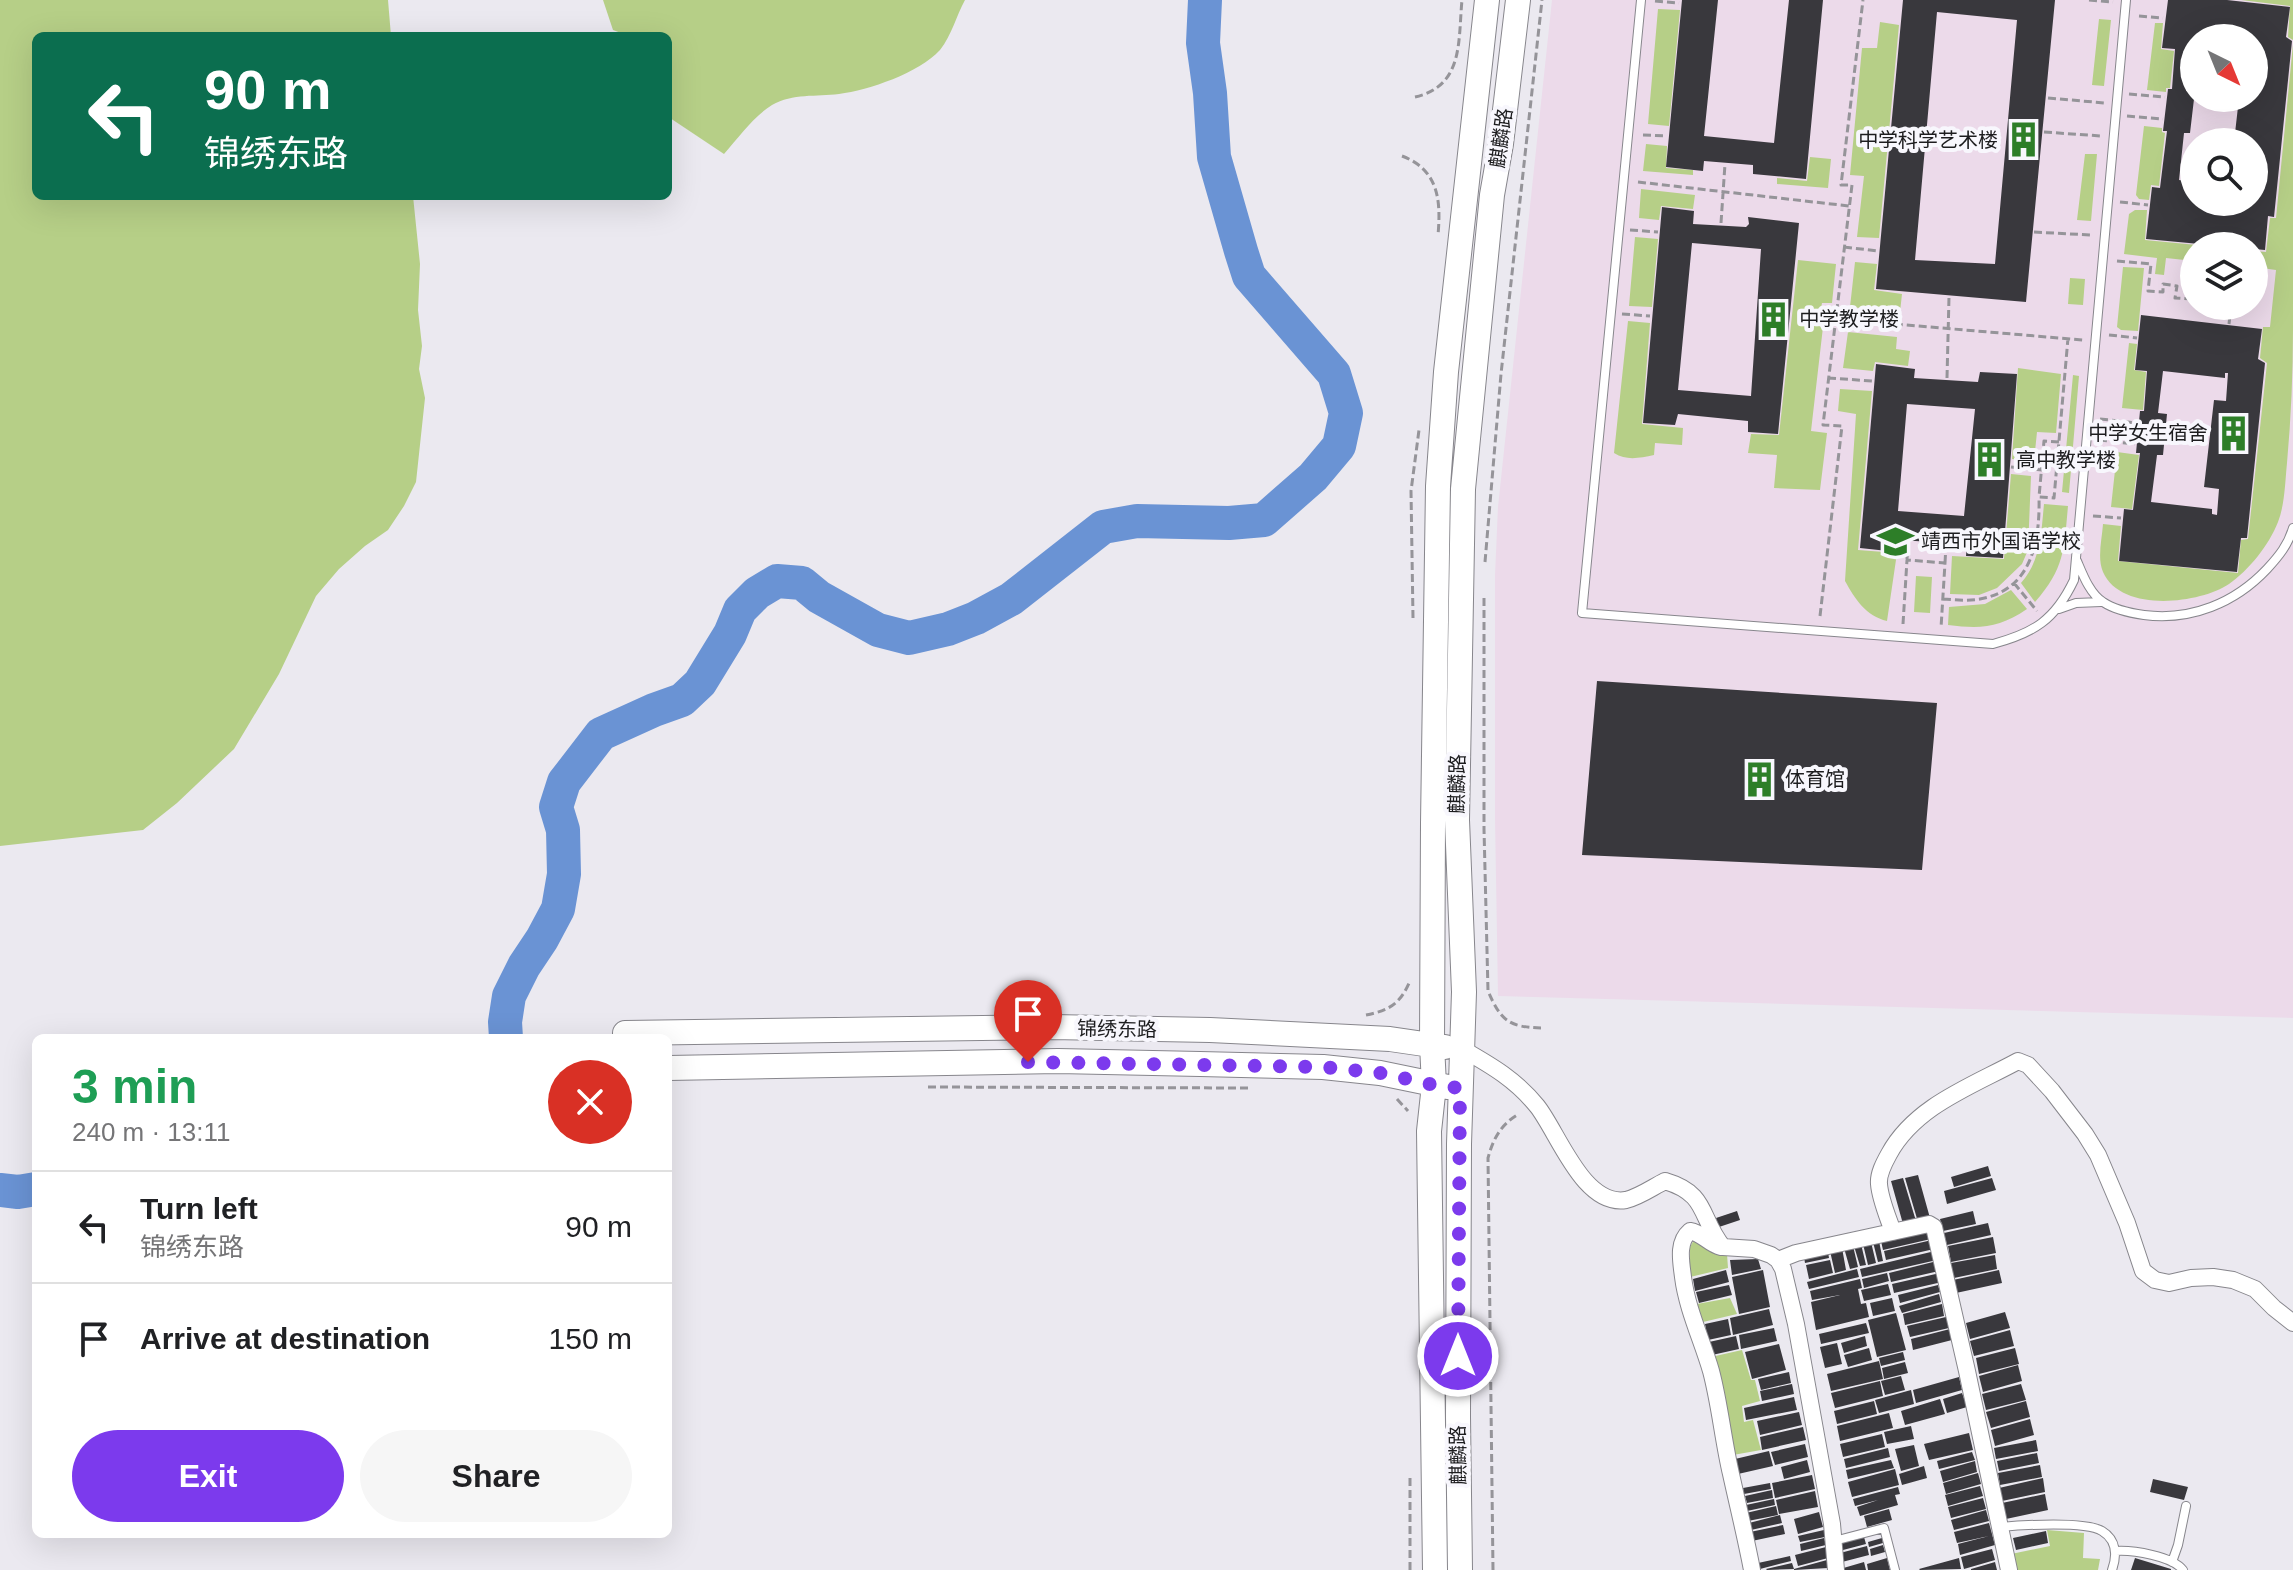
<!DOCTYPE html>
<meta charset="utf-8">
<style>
body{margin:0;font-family:Arial,"Noto Sans SC",sans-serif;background:#f6f6f6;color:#202124;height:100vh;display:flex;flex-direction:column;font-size:30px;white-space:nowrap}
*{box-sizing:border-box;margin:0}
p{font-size:26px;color:#757577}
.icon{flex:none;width:44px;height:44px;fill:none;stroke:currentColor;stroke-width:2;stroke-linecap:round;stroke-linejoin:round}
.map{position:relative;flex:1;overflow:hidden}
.panel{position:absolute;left:32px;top:1034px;width:640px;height:504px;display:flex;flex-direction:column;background:#fff;border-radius:12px;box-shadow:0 8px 32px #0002}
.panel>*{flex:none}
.hud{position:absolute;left:32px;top:32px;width:640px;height:168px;border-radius:12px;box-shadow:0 8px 32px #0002;background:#0b6e4f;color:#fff;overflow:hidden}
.needle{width:52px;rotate:137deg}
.controls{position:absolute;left:2180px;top:24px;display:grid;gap:16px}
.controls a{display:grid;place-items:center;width:88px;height:88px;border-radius:50%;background:#fff;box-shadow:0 8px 32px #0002;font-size:40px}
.pin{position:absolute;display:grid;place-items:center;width:68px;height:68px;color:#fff;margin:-82px -34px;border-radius:50% 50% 50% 0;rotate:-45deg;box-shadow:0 0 8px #0007}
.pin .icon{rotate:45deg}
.me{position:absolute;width:88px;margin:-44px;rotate:0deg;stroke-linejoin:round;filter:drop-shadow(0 0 6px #0008)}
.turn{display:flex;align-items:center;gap:28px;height:168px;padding:0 40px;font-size:36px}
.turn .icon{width:104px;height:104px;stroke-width:2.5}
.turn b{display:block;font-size:56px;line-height:68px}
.round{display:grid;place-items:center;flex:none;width:84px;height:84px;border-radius:42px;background:#f6f6f6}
.summary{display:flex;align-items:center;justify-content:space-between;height:136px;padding:0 40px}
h1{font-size:48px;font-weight:800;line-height:60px;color:#1e9e55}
.primary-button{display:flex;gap:16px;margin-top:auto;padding:16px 40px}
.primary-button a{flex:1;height:92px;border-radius:48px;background:#7c3aed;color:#fff;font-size:32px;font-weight:800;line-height:92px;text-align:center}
.primary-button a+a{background:#f6f6f6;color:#202124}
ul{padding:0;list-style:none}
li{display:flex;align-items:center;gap:24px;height:112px;padding:0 40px;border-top:2px solid #e0e0e0}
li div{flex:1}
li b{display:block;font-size:30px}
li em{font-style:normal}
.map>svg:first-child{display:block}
.education{fill:#ecdaea;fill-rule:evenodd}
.green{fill:#b6cf87}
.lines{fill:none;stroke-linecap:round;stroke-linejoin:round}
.river{stroke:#6a93d4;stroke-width:34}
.building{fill:#39383d;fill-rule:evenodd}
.service-casing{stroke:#87868c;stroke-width:10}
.minor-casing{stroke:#87868c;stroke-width:18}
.secondary-casing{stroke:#87868c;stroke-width:26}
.path{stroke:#959499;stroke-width:3;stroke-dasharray:8 4;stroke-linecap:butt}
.service{stroke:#fff;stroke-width:8}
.minor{stroke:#fff;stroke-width:16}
.secondary{stroke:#fff;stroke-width:24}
.route{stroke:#7c3aed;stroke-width:14;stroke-dasharray:0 25.2}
.labels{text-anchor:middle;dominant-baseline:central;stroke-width:8;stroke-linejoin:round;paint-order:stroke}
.street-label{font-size:20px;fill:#1d1d1f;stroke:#f8f7fd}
.poi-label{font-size:20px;fill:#1d1d1f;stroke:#f8f7fd;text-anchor:start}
</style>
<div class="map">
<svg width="2293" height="1570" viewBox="0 0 2293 1570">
<rect width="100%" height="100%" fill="#ebe9f0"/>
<path class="education" d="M1552 0H2293V1018L1498 996 1495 818V575L1498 507ZM2194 38H2254V98H2194ZM2194 142H2254V202H2194ZM2194 246H2254V306H2194Z"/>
<path class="green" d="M0 0H388L391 36H36V196H413L420 264 418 310 422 346 419 369 425 398 416 482 404 506 388 530 365 546 339 569 316 596 279 674 234 749 177 803 143 830 0 846Z
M603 0H965C956 16 952 35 940 50 919 73 869 90 839 94 816 97 793 93 772 105 753 117 739 137 724 154L670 118 668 114V36H629L613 30Z
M2241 0H2293V40L2288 37 2290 6Z
M1658 9 1680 10 1669 126 1648 124Z
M2099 19 2111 20 2104 86 2092 85Z
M1880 22 1899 25 1879 238 1857 237 1864 176 1850 175 1862 48H1877Z
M2155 23H2163L2161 49 2174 51 2170 88H2166V92L2147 90Z
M2293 44C2293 139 2293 234 2293 329 2293 374 2291 418 2287 463 2285 482 2285 504 2278 522 2269 545 2249 570 2229 584 2199 604 2121 613 2103 572 2097 558 2102 539 2103 524L2121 526 2118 561 2238 573 2241 540 2248 539 2267 363 2260 358 2263 327H2270L2276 270 2254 267V251L2266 252 2270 218H2276Z
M2144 126 2162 128V132L2165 133 2159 186 2151 185 2149 200 2139 199 2136 195Z
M1646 144 1667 146 1666 168 1693 170V175L1643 171Z
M2085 154H2097L2091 221 2077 220Z
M1810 157 1831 159 1828 188 1777 184V178L1807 181Z
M1641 189 1695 195 1693 209 1661 206 1659 220 1639 218Z
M2135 210H2147L2145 240 2207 246H2194V261L2166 258 2164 275 2155 274 2157 258 2124 254 2129 214Z
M1635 237 1658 239 1652 307 1629 306Z
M1798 260 1836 264 1832 303H1822L1818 326 1823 327 1811 431 1827 433 1820 490 1774 488 1777 455 1748 453 1751 434 1779 435Z
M1855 262 1877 264 1874 290 1902 294 1900 312 1850 307Z
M2123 267 2144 268 2138 331 2121 330 2117 327Z
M2070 278 2085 279 2083 305 2068 304Z
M1628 321 1650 323 1642 424 1683 428 1682 445 1655 443 1654 455C1639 458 1627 461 1614 453Z
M1848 332 1897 337 1896 349 1910 351 1908 366 1875 362 1873 371 1843 368Z
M2129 343 2137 344 2134 370 2146 372 2143 410 2122 408Z
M2018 368 2061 374 2056 433 2037 432 2034 461 2012 459Z
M2073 375 2079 376 2069 493 2062 492Z
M1840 389 1872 391 1858 550 1897 553 1887 621C1866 616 1855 599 1845 581L1856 414 1838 411Z
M2117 452 2139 455 2132 509 2111 507Z
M2011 474 2031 476 2028 550 2022 564 1997 588 1979 595 1950 594 1952 556 2004 559Z
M2044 504 2068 506C2064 549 2065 568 2035 602L2021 583C2041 560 2041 534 2044 504Z
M1916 576 1932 577 1930 613 1914 612Z
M2011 590 2027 609C1999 628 1981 629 1948 625L1949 607 1985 604Z
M1694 1240 1727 1254 1728 1268 1690 1277V1247Z
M1730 1298 1737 1314 1703 1322 1697 1304Z
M1742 1350 1751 1380H1755L1760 1401 1742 1406 1744 1422 1753 1420 1761 1450 1733 1455 1711 1357Z
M2047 1530 2084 1533 2083 1558 2100 1559 2098 1570H2014L2011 1554 2050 1546Z"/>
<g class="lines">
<path class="river" d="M506 1038 505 1022 509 996 524 966 542 939 558 909 564 874 563 830 556 807 564 782 601 734 654 710 682 700 700 683 730 634 740 610 757 593 777 581 802 583 819 597 878 630 909 638 948 629 976 618 1011 599 1103 527 1137 521 1229 523 1264 520 1313 477 1339 446 1346 413 1334 374 1249 276 1241 251 1214 157 1210 93 1203 43 1205 0
M0 1190 18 1192 36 1189"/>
</g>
<path class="building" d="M1682 0H1718L1704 136 1774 143 1789 0H1823L1806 179 1753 174V165L1704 161 1703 171 1666 167Z
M1903 0H2055L2026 302 1876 289ZM1937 12 2017 20 1995 264 1915 260Z
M2168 0H2227L2290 7 2286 37 2292 41 2274 217 2268 216 2265 250 2254 249V246H2221L2146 239 2152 187 2160 188 2167 131H2163L2168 89H2172L2175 49 2162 48ZM2194 38H2254V98H2239L2234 142H2254V202H2194V182L2179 180 2184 133H2190L2194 99V92L2186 91 2191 50H2194Z
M1662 207 1694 211 1693 224 1746 227 1749 224 1748 217 1799 223 1778 434 1748 432V421L1678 414 1675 425 1643 423ZM1692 243 1761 249 1751 396 1678 390Z
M2141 315 2262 329 2258 359 2265 363 2247 538H2241L2237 572 2119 561 2124 509 2133 510 2140 453H2136L2140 411H2144L2147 371 2135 370ZM2163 371 2225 378V373H2228L2226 401 2214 400 2204 487 2219 489 2217 515 2212 514V509L2151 502 2157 455H2163L2167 414 2158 413Z
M1876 364 1915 369 1914 378 1978 382 1980 372 2017 374 2003 558 1966 556 1967 544 1898 540 1897 552 1860 548ZM1907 404 1975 409 1964 516 1898 511Z
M1597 681 1937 703 1922 870 1582 855Z
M1988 1166 1991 1176 1954 1187 1951 1177Z
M1918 1175 1930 1218 1918 1222 1905 1178Z
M1903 1178 1916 1221 1903 1224 1891 1181Z
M1992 1178 1996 1190 1947 1204 1944 1191Z
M1737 1211 1740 1220 1719 1227 1716 1218Z
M1973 1211 1976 1224 1943 1231 1940 1219Z
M1988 1223 1991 1235 1947 1245 1944 1233Z
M1929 1229 1931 1239 1883 1250 1881 1241Z
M1993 1237 1996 1253 1951 1262 1948 1246Z
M1932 1240 1934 1249 1886 1260 1884 1251Z
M1879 1241 1883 1261 1878 1262 1873 1242Z
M1871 1242 1876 1263 1868 1265 1863 1244Z
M1861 1244 1866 1265 1860 1266 1854 1246Z
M1853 1246 1858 1267 1850 1269 1844 1248Z
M1842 1248 1846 1270 1835 1273 1830 1251Z
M1935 1251 1937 1260 1862 1277 1860 1269Z
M1828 1252 1829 1258 1805 1263 1804 1257Z
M1995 1255 1997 1269 1954 1278 1951 1263Z
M1758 1259 1761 1269 1732 1275 1730 1260Z
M1830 1260 1833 1273 1809 1279 1806 1265Z
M1937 1261 1939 1271 1891 1282 1889 1273Z
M1857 1269 1859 1277 1809 1289 1807 1282Z
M1726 1270 1729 1282 1695 1291 1693 1279Z
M1763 1270 1770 1307 1739 1314 1732 1277Z
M1999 1270 2002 1283 1956 1293 1953 1280Z
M1887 1273 1889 1281 1864 1288 1862 1279Z
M1940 1273 1942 1282 1894 1293 1892 1284Z
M1860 1279 1862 1288 1858 1289 1861 1304 1866 1303 1869 1317 1816 1330 1811 1302 1840 1295 1812 1300 1810 1291Z
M1888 1284 1891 1295 1864 1301 1861 1290Z
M1729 1285 1732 1295 1699 1303 1696 1292Z
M1938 1285 1940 1292 1900 1303 1898 1295Z
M1939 1294 1941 1302 1902 1313 1899 1306Z
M1892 1298 1895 1311 1873 1316 1870 1303Z
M1942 1304 1944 1316 1905 1325 1903 1314Z
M1769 1309 1773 1325 1733 1335 1730 1318Z
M2005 1312 2010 1328 1970 1339 1966 1323Z
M1896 1313 1906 1350 1877 1357 1868 1320Z
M1946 1317 1949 1328 1910 1337 1907 1326Z
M1728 1319 1731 1335 1708 1340 1705 1324Z
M1866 1323 1869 1333 1821 1344 1819 1334Z
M1774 1328 1777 1341 1741 1349 1739 1335Z
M1950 1329 1952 1340 1913 1350 1911 1339Z
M2010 1330 2014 1346 1974 1356 1970 1341Z
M1736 1336 1739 1349 1712 1355 1709 1342Z
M1865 1336 1867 1346 1844 1353 1841 1343Z
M1837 1343 1842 1364 1825 1368 1820 1347Z
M1779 1344 1786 1370 1752 1379 1745 1352Z
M1869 1348 1872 1360 1848 1367 1844 1355Z
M2015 1348 2019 1364 1979 1374 1976 1358Z
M1903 1352 1905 1360 1881 1366 1879 1358Z
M1879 1361 1883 1379 1831 1391 1827 1374Z
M1905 1362 1908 1373 1884 1379 1882 1368Z
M2018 1365 2022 1381 1983 1392 1979 1376Z
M1789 1372 1791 1383 1761 1390 1758 1379Z
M1901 1376 1905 1390 1885 1395 1881 1381Z
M1959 1377 1962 1390 1916 1403 1913 1390Z
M1880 1381 1883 1396 1835 1408 1831 1393Z
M1792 1384 1794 1394 1762 1401 1760 1391Z
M2021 1384 2026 1400 1986 1410 1982 1394Z
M1911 1390 1914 1404 1879 1413 1875 1400Z
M1962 1393 1967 1407 1947 1413 1943 1399Z
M1794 1397 1797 1410 1746 1420 1744 1408Z
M1940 1399 1945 1414 1905 1425 1901 1411Z
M1874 1401 1877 1414 1837 1424 1834 1411Z
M2026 1401 2030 1417 1991 1428 1986 1412Z
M1799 1412 1802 1425 1760 1435 1757 1421Z
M1889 1413 1893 1428 1840 1441 1837 1426Z
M2030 1419 2034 1435 1995 1446 1991 1430Z
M1911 1426 1914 1439 1887 1444 1884 1432Z
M1803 1427 1806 1440 1762 1450 1760 1437Z
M1969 1433 1973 1450 1929 1460 1924 1444Z
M1882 1434 1885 1447 1843 1457 1840 1444Z
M2036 1440 2038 1451 1996 1459 1994 1448Z
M1805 1444 1808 1457 1775 1465 1771 1452Z
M1914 1445 1919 1466 1901 1471 1895 1449Z
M1888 1448 1890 1457 1846 1468 1844 1459Z
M1769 1451 1773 1466 1738 1474 1735 1459Z
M1972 1452 1975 1460 1939 1469 1937 1461Z
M2037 1453 2039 1463 1999 1471 1997 1461Z
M1807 1460 1810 1472 1784 1479 1781 1467Z
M1891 1460 1894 1468 1848 1479 1846 1470Z
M1975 1461 1977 1472 1943 1482 1940 1471Z
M2040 1465 2042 1477 2000 1485 1998 1473Z
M1924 1466 1927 1478 1902 1485 1899 1474Z
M1895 1469 1899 1485 1852 1497 1848 1482Z
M1978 1473 1981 1484 1946 1494 1943 1483Z
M1812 1475 1815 1489 1775 1498 1772 1483Z
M2043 1478 2045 1492 2002 1501 1999 1488Z
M2153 1479 2188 1487 2184 1500 2150 1492Z
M1770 1483 1771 1489 1744 1494 1743 1488Z
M1980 1486 1983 1496 1948 1506 1945 1495Z
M1898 1487 1900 1494 1895 1495 1898 1505 1860 1516 1857 1507 1878 1500 1855 1506 1853 1499Z
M1772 1490 1773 1498 1747 1503 1745 1496Z
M1815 1491 1818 1507 1779 1514 1776 1500Z
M2045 1494 2048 1510 2006 1519 2002 1503Z
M1983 1498 1986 1509 1951 1518 1948 1507Z
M1774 1499 1775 1505 1747 1511 1746 1505Z
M1776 1506 1778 1515 1748 1521 1746 1513Z
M1889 1509 1892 1520 1867 1527 1864 1516Z
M1986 1510 1989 1521 1954 1530 1951 1520Z
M1819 1512 1823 1527 1798 1534 1794 1519Z
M1780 1515 1782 1523 1751 1530 1749 1523Z
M1989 1523 1995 1545 1960 1555 1958 1544 1989 1536 1957 1543 1954 1532Z
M1783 1525 1785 1534 1752 1541 1750 1532Z
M1824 1530 1825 1537 1800 1542 1798 1536Z
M2046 1531 2048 1543 2016 1550 2013 1538Z
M1864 1537 1866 1544 1843 1550 1841 1543Z
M1824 1538 1826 1545 1801 1551 1800 1544Z
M1882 1538 1883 1543 1869 1547 1868 1542Z
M1883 1545 1885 1552 1871 1556 1870 1549Z
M1867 1546 1869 1555 1842 1562 1840 1553Z
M1826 1547 1828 1558 1798 1566 1795 1555Z
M1992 1549 1995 1560 1964 1569 1961 1557Z
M1790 1556 1791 1561 1760 1569 1758 1563Z
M1887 1558 1890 1570H1868L1867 1564Z
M1959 1558 1961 1569 1920 1570 1919 1569Z
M2135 1558 2171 1569V1570H2131Z
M1827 1560 1828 1568 1794 1570V1569Z
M1864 1562 1866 1570H1840V1569Z
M1995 1562 1997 1570H1971V1569Z
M1792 1563 1794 1569 1767 1570 1766 1569Z"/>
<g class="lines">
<defs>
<path id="service" d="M1641 0 1582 613 1993 644C2034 633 2055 620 2074 580L2126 0
M2077 561C2083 575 2090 594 2103 602 2115 610 2130 613 2144 615 2191 621 2235 603 2267 569 2279 556 2288 545 2293 528
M2059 609 2076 603 2101 602
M2001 1527C2022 1525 2086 1521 2102 1531 2117 1540 2117 1556 2112 1570
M1834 1541 1884 1528 1895 1570
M2116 1551C2133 1550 2172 1556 2183 1570
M2172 1562 2178 1545 2186 1506"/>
<path id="minor" d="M1464 1050C1492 1066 1516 1080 1537 1106 1558 1132 1583 1207 1626 1200 1639 1197 1653 1187 1665 1181 1709 1194 1699 1218 1723 1247L1754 1249 1771 1255 1778 1260 1783 1269 1796 1324 1832 1524 1836 1570
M1893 1232C1888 1217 1880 1199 1879 1184 1878 1174 1884 1163 1889 1154 1915 1106 1972 1086 2018 1061L2028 1065 2052 1091 2085 1134 2098 1155 2127 1223 2143 1271 2155 1280 2169 1283 2191 1278 2213 1277 2233 1280 2255 1289 2274 1308 2293 1323
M1721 1247C1709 1244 1702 1233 1690 1231 1677 1242 1681 1261 1683 1277 1687 1309 1702 1340 1711 1371 1720 1405 1723 1440 1731 1474 1738 1506 1746 1538 1752 1570
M1778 1260 1796 1253 1929 1224 1934 1227 1967 1371 2009 1570"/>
<path id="secondary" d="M625 1033 1052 1027 1210 1030 1390 1039 1445 1047
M668 1068 1058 1061 1200 1064 1323 1067 1380 1073 1448 1087
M1435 1570 1429 1131 1434 1085 1432 1045 1433 823 1438 486 1446 372 1487 0
M1460 1570 1458 1417 1459 1144 1464 992 1457 820 1463 489 1492 195 1501 144 1518 0"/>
</defs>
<use href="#service" class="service-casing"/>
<use href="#minor" class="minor-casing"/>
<use href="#secondary" class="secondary-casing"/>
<path class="path" d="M2089 0 2113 2
M1655 1 1679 3
M2139 16 2163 18
M2129 94 2165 97
M1415 97C1464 86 1458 41 1462 0
M2048 98 2105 103
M2127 116 2163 119
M2044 132 2101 136
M1643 135 1667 136
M1402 156C1439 170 1441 201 1438 235
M1638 182 1849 206
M2120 202 2148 205
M1721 223 1725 164
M1630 230 1658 232
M2034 232 2091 235
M1844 247 1878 251
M2117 261 2151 264 2148 291 2163 292V284L2177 286 2175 298 2194 299
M1622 314 1650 316
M1835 319 2083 340
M2229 324 2231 306
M2109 335 2137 338
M1828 378 1873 381
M1947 378 1949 297
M2100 419 2137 423
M2099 440 2135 444
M2059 442 2044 441 2039 497 2054 498 2068 338
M2011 467 2042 470
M2093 516 2121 518
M1907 559 1908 543
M1485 562 1501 374 1542 0
M1945 563 1946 545
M2014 583 2037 611
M1484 598V829L1488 991C1501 1021 1509 1027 1541 1028
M1943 599C1955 600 1968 601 1980 599 2032 590 2040 541 2039 497
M1820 616 1842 426 1823 425 1852 185H1841L1863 0
M1413 618 1411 491 1419 430
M1903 624 1907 560 1945 563 1941 628
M1366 1015C1390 1010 1400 1004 1410 981
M928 1087 1248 1088
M1397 1099 1408 1111
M1410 1570V1474
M1493 1570 1488 1158C1493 1139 1501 1124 1519 1114"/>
<use href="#service" class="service"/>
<use href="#minor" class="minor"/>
<use href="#secondary" class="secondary"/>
</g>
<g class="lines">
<path class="route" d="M1028 1062 1323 1067 1380 1073 1434 1085 1460 1088 1458 1356"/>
</g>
<defs>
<symbol id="building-bare" viewBox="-9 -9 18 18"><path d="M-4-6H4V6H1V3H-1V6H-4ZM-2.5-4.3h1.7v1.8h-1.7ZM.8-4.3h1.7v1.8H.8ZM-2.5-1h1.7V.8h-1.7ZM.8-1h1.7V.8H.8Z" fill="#2d7e28" stroke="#f8f7fd" stroke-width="2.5" paint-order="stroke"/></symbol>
<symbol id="school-bare" viewBox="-9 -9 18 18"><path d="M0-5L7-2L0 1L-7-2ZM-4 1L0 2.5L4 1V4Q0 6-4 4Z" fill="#2d7e28" stroke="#f8f7fd" stroke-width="2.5" paint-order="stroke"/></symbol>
</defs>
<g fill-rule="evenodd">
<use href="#building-bare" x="1998" y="114" width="51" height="51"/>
<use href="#building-bare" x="1748" y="294" width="51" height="51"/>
<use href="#building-bare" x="2208" y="408" width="51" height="51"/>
<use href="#building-bare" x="1964" y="434" width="51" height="51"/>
<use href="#school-bare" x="1870" y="516" width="51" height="51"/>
<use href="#building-bare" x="1734" y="754" width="51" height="51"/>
</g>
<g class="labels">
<g class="street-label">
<text transform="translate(1501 138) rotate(-82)">麒麟路</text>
<text transform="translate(1457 784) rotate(-89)">麒麟路</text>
<text transform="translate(1117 1029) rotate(1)">锦绣东路</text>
<text transform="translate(1458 1455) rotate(-91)">麒麟路</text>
</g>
<g class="poi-label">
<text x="1998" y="140" text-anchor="end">中学科学艺术楼</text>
<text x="1799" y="319">中学教学楼</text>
<text x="2208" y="433" text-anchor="end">中学女生宿舍</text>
<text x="2016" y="460">高中教学楼</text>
<text x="1921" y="541">靖西市外国语学校</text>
<text x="1785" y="779">体育馆</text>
</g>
</g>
</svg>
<div class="controls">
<a><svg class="needle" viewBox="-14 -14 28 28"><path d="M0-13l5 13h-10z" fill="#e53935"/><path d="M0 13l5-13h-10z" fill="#757577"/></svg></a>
<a><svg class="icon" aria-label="search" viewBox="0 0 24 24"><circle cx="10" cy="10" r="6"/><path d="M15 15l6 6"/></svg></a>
<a><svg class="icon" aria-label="layers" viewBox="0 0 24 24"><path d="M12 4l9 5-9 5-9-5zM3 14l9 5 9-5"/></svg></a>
</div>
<div class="pin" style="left:1028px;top:1062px;background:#d93025"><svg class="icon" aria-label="arrive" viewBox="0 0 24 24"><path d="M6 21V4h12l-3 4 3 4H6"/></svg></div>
<svg class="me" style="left:1458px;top:1356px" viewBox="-20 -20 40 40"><circle r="17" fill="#7c3aed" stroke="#fff" stroke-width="3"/><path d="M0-11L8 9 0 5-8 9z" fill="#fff"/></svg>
<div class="hud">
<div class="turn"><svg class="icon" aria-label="left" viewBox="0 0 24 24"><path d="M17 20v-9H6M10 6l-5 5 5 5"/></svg><div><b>90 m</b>锦绣东路</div></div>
</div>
<section class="panel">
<div class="summary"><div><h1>3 min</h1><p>240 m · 13:11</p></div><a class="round" style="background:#d93025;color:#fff"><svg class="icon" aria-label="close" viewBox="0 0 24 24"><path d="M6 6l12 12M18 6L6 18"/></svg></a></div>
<ul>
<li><svg class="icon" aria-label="left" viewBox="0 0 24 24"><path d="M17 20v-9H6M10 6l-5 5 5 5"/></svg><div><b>Turn left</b><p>锦绣东路</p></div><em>90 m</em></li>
<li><svg class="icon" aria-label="arrive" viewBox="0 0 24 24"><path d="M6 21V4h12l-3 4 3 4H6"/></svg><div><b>Arrive at destination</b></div><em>150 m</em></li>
</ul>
<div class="primary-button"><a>Exit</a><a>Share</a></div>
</section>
</div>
